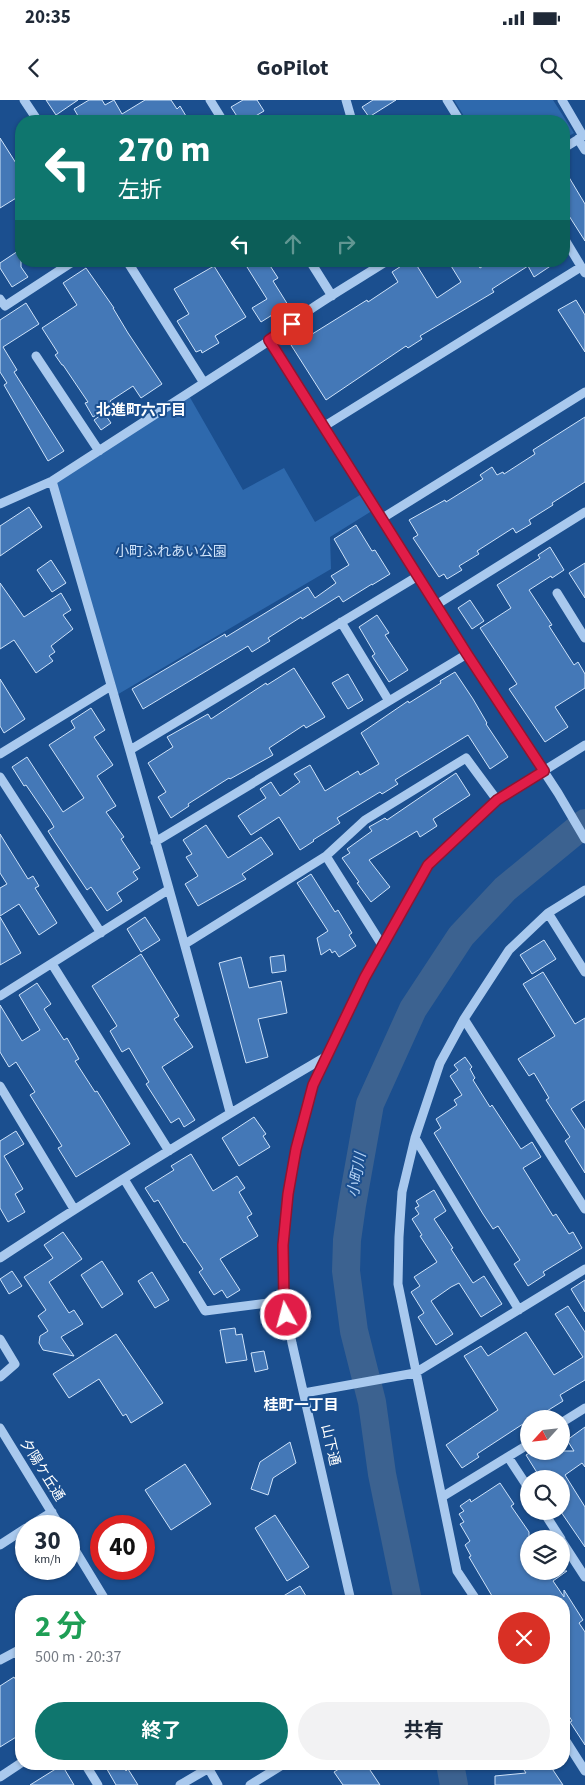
<!DOCTYPE html>
<html lang="ja">
<meta charset="utf-8">
<style>
body{margin:0;font-family:"Source Sans 3","Noto Sans JP",sans-serif;background:#f2f2f3;color:#1f2937;height:100vh;display:flex;flex-direction:column;font-size:19px;white-space:nowrap}
*{box-sizing:border-box;margin:0}
p{font-size:16px;color:#747a83}
.icon{flex:none;width:28px;height:28px;fill:none;stroke:currentColor;stroke-width:2;stroke-linecap:round;stroke-linejoin:round}
.map{position:relative;flex:1;overflow:hidden}
.side{position:absolute;left:15px;top:1495px;width:555px;height:175px;display:flex;flex-direction:column;background:#fff;border-radius:20px;box-shadow:0 1px 4px #0004}
.side>*{flex:none}
.top-card{position:absolute;left:15px;top:15px;width:555px;height:152px;border-radius:20px;box-shadow:0 1px 4px #0004;background:#0f766e;color:#fff;overflow:hidden}
.needle{width:32px;rotate:243deg}
.fabs{position:absolute;left:520px;top:1310px;display:grid;gap:10px}
.fabs a{display:grid;place-items:center;width:50px;height:50px;border-radius:50%;background:#fff;box-shadow:0 1px 4px #0004;font-size:25px}
.speed{position:absolute;left:15px;top:1415px;display:flex;gap:10px;font-size:25px;font-weight:700;text-align:center}
.speed>*{display:grid;place-content:center;width:65px;height:65px;border-radius:50%;background:#fff;box-shadow:0 1px 4px #0004;line-height:1}
.speed small{font-size:12px;font-weight:400}
.speed .limit{border:8px solid #d22;background:#fff;color:#111}
.pin{position:absolute;display:grid;place-items:center;width:42px;height:42px;color:#fff;margin:-21px;border-radius:10px;box-shadow:0 2px 8px #0006}
.me{position:absolute;width:55px;margin:-28px;rotate:353deg;stroke-linejoin:round;filter:drop-shadow(0 0 4px #0008)}
.turn{display:flex;align-items:center;gap:18px;height:105px;padding:0 20px;font-size:22px}
.turn .icon{width:65px;height:65px;stroke-width:2.5}
.turn b{display:block;font-size:35px;line-height:42px}
.lanes{display:flex;align-items:center;height:48px;padding:0 20px;background:#0003;justify-content:center;gap:25px;direction:ltr}
.lanes .off{opacity:.35}
.round{display:grid;place-items:center;flex:none;width:52px;height:52px;border-radius:26px;background:#f2f2f3}
.head{display:flex;align-items:center;justify-content:space-between;height:85px;padding:0 20px}
h1{font-size:30px;font-weight:700;line-height:38px;color:#1e9e55}
.cta{display:flex;gap:10px;margin-top:auto;padding:10px 20px}
.cta a{flex:1;height:58px;border-radius:30px;background:#0f766e;color:#fff;font-size:20px;font-weight:700;line-height:58px;text-align:center}
.cta a+a{background:#f2f2f3;color:#1f2937}
.status{display:flex;justify-content:space-between;align-items:center;height:35px;padding:0 25px;background:#fff;direction:ltr}
.status svg{height:14px;fill:currentColor}
header{display:flex;justify-content:space-between;align-items:center;height:65px;padding:0 20px;background:#fff;font-size:22px;font-weight:700}
.map>svg:first-child{display:block}
.green{fill:#2e69ad}
.lines{fill:none;stroke-linecap:round;stroke-linejoin:round}
.river{stroke:#3c6290;stroke-width:28}
.building{fill:#4478b7;stroke:#cfe3fa}
.minor{stroke:#a9c9ee;stroke-width:9}
.route-casing{stroke:#92132f;stroke-width:12}
.route{stroke:#e11d48;stroke-width:9}
.labels{text-anchor:middle;dominant-baseline:central;stroke-width:4;stroke-linejoin:round;paint-order:stroke}
.park-label{font-size:14px;fill:#cfe3fa;stroke:#1b4f8f}
.street-label{font-size:14px;fill:#fff;stroke:#1b4f8f}
.neighbourhood-label{font-size:15px;font-weight:bold;fill:#fff;stroke:#1b4f8f}
.water-label{font-size:15px;font-style:italic;fill:#b5d3f5;stroke:#1b4f8f}
</style>
<div class="status"><b>20:35</b><svg viewBox="0 0 49 12"><path d="M0 12V9h3v3zM5 12V6h3v6zM10 12V3h3v9zM15 12V0h3v12zM26 1h20v11H26zM47 4h2v5h-2z"/></svg></div>
<header><svg class="icon" aria-label="back" viewBox="0 0 24 24"><path d="M15 5l-7 7 7 7"/></svg>GoPilot<svg class="icon" aria-label="search" viewBox="0 0 24 24"><circle cx="10" cy="10" r="6"/><path d="M15 15l6 6"/></svg></header>
<div class="map">
<svg width="585" height="1685" viewBox="0 0 585 1685">
<rect width="100%" height="100%" fill="#1b4f8f"/>
<path class="green" d="M454 0H553L574 33 564 39V21H467Z
M188 294 243 390 284 368 315 422 365 392 375 409 330 437 331 469 115 596 52 381Z"/>
<g class="lines">
<path class="river" d="M408 1501 382 1374 372 1302 354 1231 346 1171 347 1140 352 1105 370 1004 413 909 461 836 505 789 585 723
M450 1664 454 1685"/>
</g>
<path class="building" d="M46 0H78L56 15Z
M89 0H102L105 5 114 0 122 14 145 0H171L177 9 180 6 189 21H81L74 9Z
M243 0H257L264 11 247 21H240L231 7Z
M373 0H396L369 17 362 7Z
M0 38 21 71V95L0 108Z
M564 69 585 104V141L564 108Z
M21 149V167L28 177 12 187 0 168V163Z
M256 161H267L278 178 273 181 288 205 261 222 252 208 267 199 247 167Z
M409 161H414L437 198 461 182 448 161H475L480 168 491 161H558L534 177 528 166 492 189 494 192 420 236 422 239 408 248 406 246 326 300 291 245 308 235 309 236 367 200 368 202 398 182 392 172Z
M214 166 246 217 215 236 219 243 202 253 201 250 196 252 177 221 189 214 174 189Z
M86 168 114 208H113L128 233 162 284 141 298 133 286 110 301 113 305 93 317 85 303 88 302 63 265H62L55 255 58 253 42 228 77 205 63 183Z
M576 200 585 215V252L558 210Z
M26 203 39 224 3 247 17 270 14 272 64 351 48 361 4 285 7 283 0 272V220Z
M104 313 111 323 101 330 94 320Z
M585 317V382L552 403 553 405 529 420 531 424 516 433 513 428 477 451 479 454 459 466 462 470 447 479 444 474 439 477 413 438 418 435 409 420 445 400 446 402 483 379 480 375 492 367 497 375 503 372 504 374 535 354 533 350Z
M29 407 42 427 0 456V426Z
M356 425 372 451 375 450 390 474 372 485V484L343 502 339 496 302 519 301 517 268 538 270 541 252 552 248 546 143 609 132 589 225 534 226 537 308 487 315 498 336 483 331 476 349 465 334 439Z
M550 447 564 470 552 478 551 476 529 490 552 525 549 526 574 565 578 562 585 574V588L555 607 568 627 545 642 509 589 517 584 480 528 511 508 497 485 540 458 538 455Z
M51 460 66 483 52 492 37 470Z
M585 463V498L569 473Z
M0 483 24 517 61 493 71 510 63 515 73 529 51 546 55 552 49 556 53 561 36 573 14 540 0 549Z
M470 500 484 521 472 529 458 508Z
M377 515 389 533 385 535 408 570 389 582 372 556 375 554 359 527Z
M294 568 325 617 306 628 304 625 269 648 273 655 230 679 229 678 188 704 189 706 171 718 158 697 166 692 148 663 173 647 167 637 208 614 211 619 266 583 267 585Z
M455 572 473 599 487 623 486 624 508 657 490 669 468 635 395 680 398 684 382 694 380 692 337 718 340 723 313 740 314 741 300 750 279 717 251 735 238 716 266 698 260 689 271 682 280 696 300 682 294 674 310 665 325 691 358 671 360 675 379 664 361 633 408 601 409 603 441 583 440 581Z
M348 574 363 600 348 609 332 583Z
M0 579 25 619 4 633 0 626Z
M91 608 105 630 94 637 113 665 97 676 116 706 106 712 124 737 121 739 140 768 133 772 138 779 117 793 122 801 107 811 91 787 87 790 55 742 48 731 54 727 50 720 26 685 24 686 12 667 27 657 63 712 84 698 49 645 75 628 71 621Z
M456 673 470 695 433 719 437 726 420 737 417 731 369 760 390 787 371 802 357 783 359 782 342 758 350 753 347 749 372 731 369 727 385 718 387 720Z
M206 725 228 758 261 737 273 754 242 774 246 779 198 806 185 784 198 776 186 757 192 754 183 740Z
M0 734 28 779 33 776 39 786 35 788 57 823 39 835 19 804 0 816V788L7 784 0 773Z
M311 774 335 812 338 810 352 833 349 835 356 846 339 857 335 851 332 853 330 849 321 855 317 838 328 831 297 783Z
M0 817 21 853 0 865Z
M145 817 160 840 141 852 127 829Z
M544 840 556 859 532 874 520 855Z
M141 854 179 916 174 919 193 947 162 967 195 1020 184 1027 179 1018 171 1023 146 984 149 982 129 948 122 952 110 931 117 926 92 886Z
M284 855 286 871 272 873 270 857Z
M241 857 249 888 281 881 287 913 258 919 268 957 246 963 219 863Z
M543 872 575 924 585 918V1000L571 1009 585 1030V1073L565 1041 570 1037 546 1000 549 998 534 973 529 976 518 959 555 936 523 884Z
M37 883 51 904 44 909 64 940 67 938 79 959 75 961 95 992 97 991 130 1044 76 1077 58 1048 62 1046 30 995 35 992 16 962 9 967 0 952V905L22 941 40 930 19 895Z
M465 957 472 967 470 969 475 978 473 980 490 1007 492 1005 521 1049 532 1042 541 1057 523 1068 553 1116 556 1114 569 1134 573 1132 582 1148 543 1172 545 1175 528 1186 514 1164 520 1160 498 1126 493 1129 483 1114 434 1033 441 1028 436 1019 457 1005 454 1000 462 995 450 976 458 970 454 965Z
M254 1017 266 1034 263 1036 270 1047 239 1066 222 1038Z
M16 1031 24 1044 4 1056 23 1089 15 1094 25 1112 8 1122 0 1108V1041Z
M191 1054 213 1091 237 1076 245 1088 239 1092 252 1114 247 1117 258 1136 220 1159 240 1190 227 1198 222 1190 214 1195 199 1172 203 1169 185 1142 184 1143 158 1100 154 1102 145 1088 174 1070 171 1066Z
M434 1090 446 1111 434 1119 453 1148 451 1149 473 1183 484 1176 502 1204 481 1217 459 1183 451 1187 431 1201 453 1234 436 1245 418 1217 424 1213 411 1192 420 1186 414 1177 437 1162 420 1136 422 1135 412 1119 419 1114 415 1108 419 1106 416 1101Z
M63 1132 82 1159 49 1182 69 1213 74 1210 83 1224 61 1237 74 1256 43 1250 39 1243 40 1236 48 1231 38 1216 46 1210 24 1177 53 1158 44 1145Z
M102 1161 123 1194 102 1208 81 1175Z
M12 1171 22 1186 9 1194 0 1179Z
M152 1172 169 1200 155 1208 138 1181Z
M585 1180V1212L571 1189Z
M568 1206 585 1232V1280L560 1295 563 1301 534 1319H529V1320L477 1354 479 1357 462 1368 446 1345 498 1310 464 1256 481 1246 488 1256 526 1232 554 1275 583 1257 555 1214Z
M235 1228 236 1235 242 1234 247 1260 226 1263 220 1230Z
M116 1234 163 1303 131 1323 126 1314 123 1316 99 1279 69 1298 53 1274Z
M264 1251 268 1269 255 1272 251 1253Z
M585 1327V1367L582 1363 565 1375 585 1407V1447L561 1412V1378L541 1379 526 1355 533 1351H574L567 1340Z
M290 1342 296 1363 273 1378 268 1395 251 1389 260 1362Z
M185 1364 211 1404 171 1430 145 1390Z
M500 1383 514 1404 511 1406 529 1432V1471H567L553 1481 564 1497V1490L583 1520 579 1523 585 1532V1645L570 1622 572 1621 564 1608V1501H495L469 1457 471 1456 465 1445 470 1441 460 1424 464 1422 459 1414 464 1411 460 1406 470 1399 471 1402Z
M275 1415 309 1467 287 1481 255 1428Z
M300 1486 309 1501H275Z
M14 1577 21 1588V1634L0 1647V1586Z
M104 1664H121L126 1671 128 1669 138 1685H116Z
M347 1664H366L380 1685H343L334 1672Z
M520 1664H549L563 1685H495V1676L526 1673Z
M62 1665 74 1685H30Z"/>
<g class="lines">
<path class="minor" d="M24 0 38 21
M210 0 223 21
M346 0 352 21
M447 0 460 21
M562 0 583 36
M578 39 585 50
M564 48 585 35
M564 138 585 173
M127 161 204 283
M310 161 332 196
M0 199 5 206 74 161
M269 241 467 554 558 693 585 739
M36 256 99 351
M323 327 581 167
M52 381C113 591 174 801 230 1012
M0 404 52 381 269 241C304 210 348 186 387 161
M381 419 585 292
M557 493 585 538
M436 505 585 412
M341 522 389 601
M130 650 418 476
M0 654 111 586
M0 677 101 833
M155 742 467 554
M326 756 365 720 466 658 497 700
M548 813 585 872
M185 844 326 756 382 845
M52 864 169 1051
M0 896 168 790
M464 919 585 1109
M0 986 74 1109
M415 1038 519 1210
M124 1079 205 1211 284 1201
M0 1158C107 1087 216 1021 327 956
M0 1239 15 1264 0 1277
M304 1293 415 1273 585 1169
M561 1323 585 1308
M0 1328 60 1426
M508 1357 529 1389
M442 1397 529 1344
M543 1411 561 1439
M29 1426 52 1412
M69 1440 106 1501
M561 1440 585 1477
M0 1445 26 1428
M351 1501 292 1243 284 1201 283 1145 288 1094 296 1049 313 985 365 877 428 765 497 700 585 645
M477 1501 457 1471 398 1184 399 1137 402 1092 415 1038 440 963 464 919 509 850 548 813 585 790
M0 1560 17 1551 21 1558
M564 1638 585 1671
M85 1664 98 1685
M206 1664 218 1685
M0 1677 21 1663
M180 1685 209 1668
M250 1685 284 1664"/>
</g>
<g class="lines">
<defs>
<path id="route" d="M286 1215 284 1201 283 1145 288 1094 296 1049 313 985 365 877 428 765 497 700 544 671 467 554 269 240 292 224"/>
</defs>
<use href="#route" class="route-casing"/>
<use href="#route" class="route"/>
</g>
<g class="labels">
<g class="park-label">
<text x="171" y="452">小町ふれあい公園</text>
</g>
<g class="street-label">
<text transform="translate(330 1345) rotate(77)">山下通</text>
<text transform="translate(42 1370) rotate(58)">夕陽ケ丘通</text>
</g>
<g class="neighbourhood-label">
<text x="141" y="310">北進町六丁目</text>
<text x="301" y="1305">桂町一丁目</text>
</g>
<g class="water-label">
<text transform="translate(357 1075) rotate(-80)">小町川</text>
</g>
</g>
</svg>
<div class="fabs">
<a><svg class="needle" viewBox="-14 -14 28 28"><path d="M0-13l5 13h-10z" fill="#e53935"/><path d="M0 13l5-13h-10z" fill="#747a83"/></svg></a>
<a><svg class="icon" aria-label="search" viewBox="0 0 24 24"><circle cx="10" cy="10" r="6"/><path d="M15 15l6 6"/></svg></a>
<a><svg class="icon" aria-label="layers" viewBox="0 0 24 24"><path d="M12 4l9 5-9 5-9-5zM3 14l9 5 9-5"/></svg></a>
</div>
<div class="speed"><div>30<small>km/h</small></div><div class="limit">40</div></div>
<div class="pin" style="left:292px;top:224px;background:#d93025"><svg class="icon" aria-label="arrive" viewBox="0 0 24 24"><path d="M6 21V4h12l-3 4 3 4H6"/></svg></div>
<svg class="me" style="left:286px;top:1215px" viewBox="-20 -20 40 40"><circle r="17" fill="#e11d48" stroke="#fff" stroke-width="3"/><path d="M0-11L8 9 0 5-8 9z" fill="#fff"/></svg>
<div class="top-card">
<div class="turn"><svg class="icon" aria-label="left" viewBox="0 0 24 24"><path d="M17 20v-9H6M10 6l-5 5 5 5"/></svg><div><b>270 m</b>左折</div></div>
<div class="lanes"><svg class="icon" aria-label="left" viewBox="0 0 24 24"><path d="M17 20v-9H6M10 6l-5 5 5 5"/></svg><svg class="icon off" aria-label="ahead" viewBox="0 0 24 24"><path d="M12 20V5M6 11l6-6 6 6"/></svg><svg class="icon off" aria-label="right" viewBox="0 0 24 24"><path d="M7 20v-9h11M14 6l5 5-5 5"/></svg></div>
</div>
<section class="side">
<div class="head"><div><h1>2 分</h1><p>500 m · 20:37</p></div><a class="round" style="background:#d93025;color:#fff"><svg class="icon" aria-label="close" viewBox="0 0 24 24"><path d="M6 6l12 12M18 6L6 18"/></svg></a></div>
<div class="cta"><a>終了</a><a>共有</a></div>
</section>
</div>
